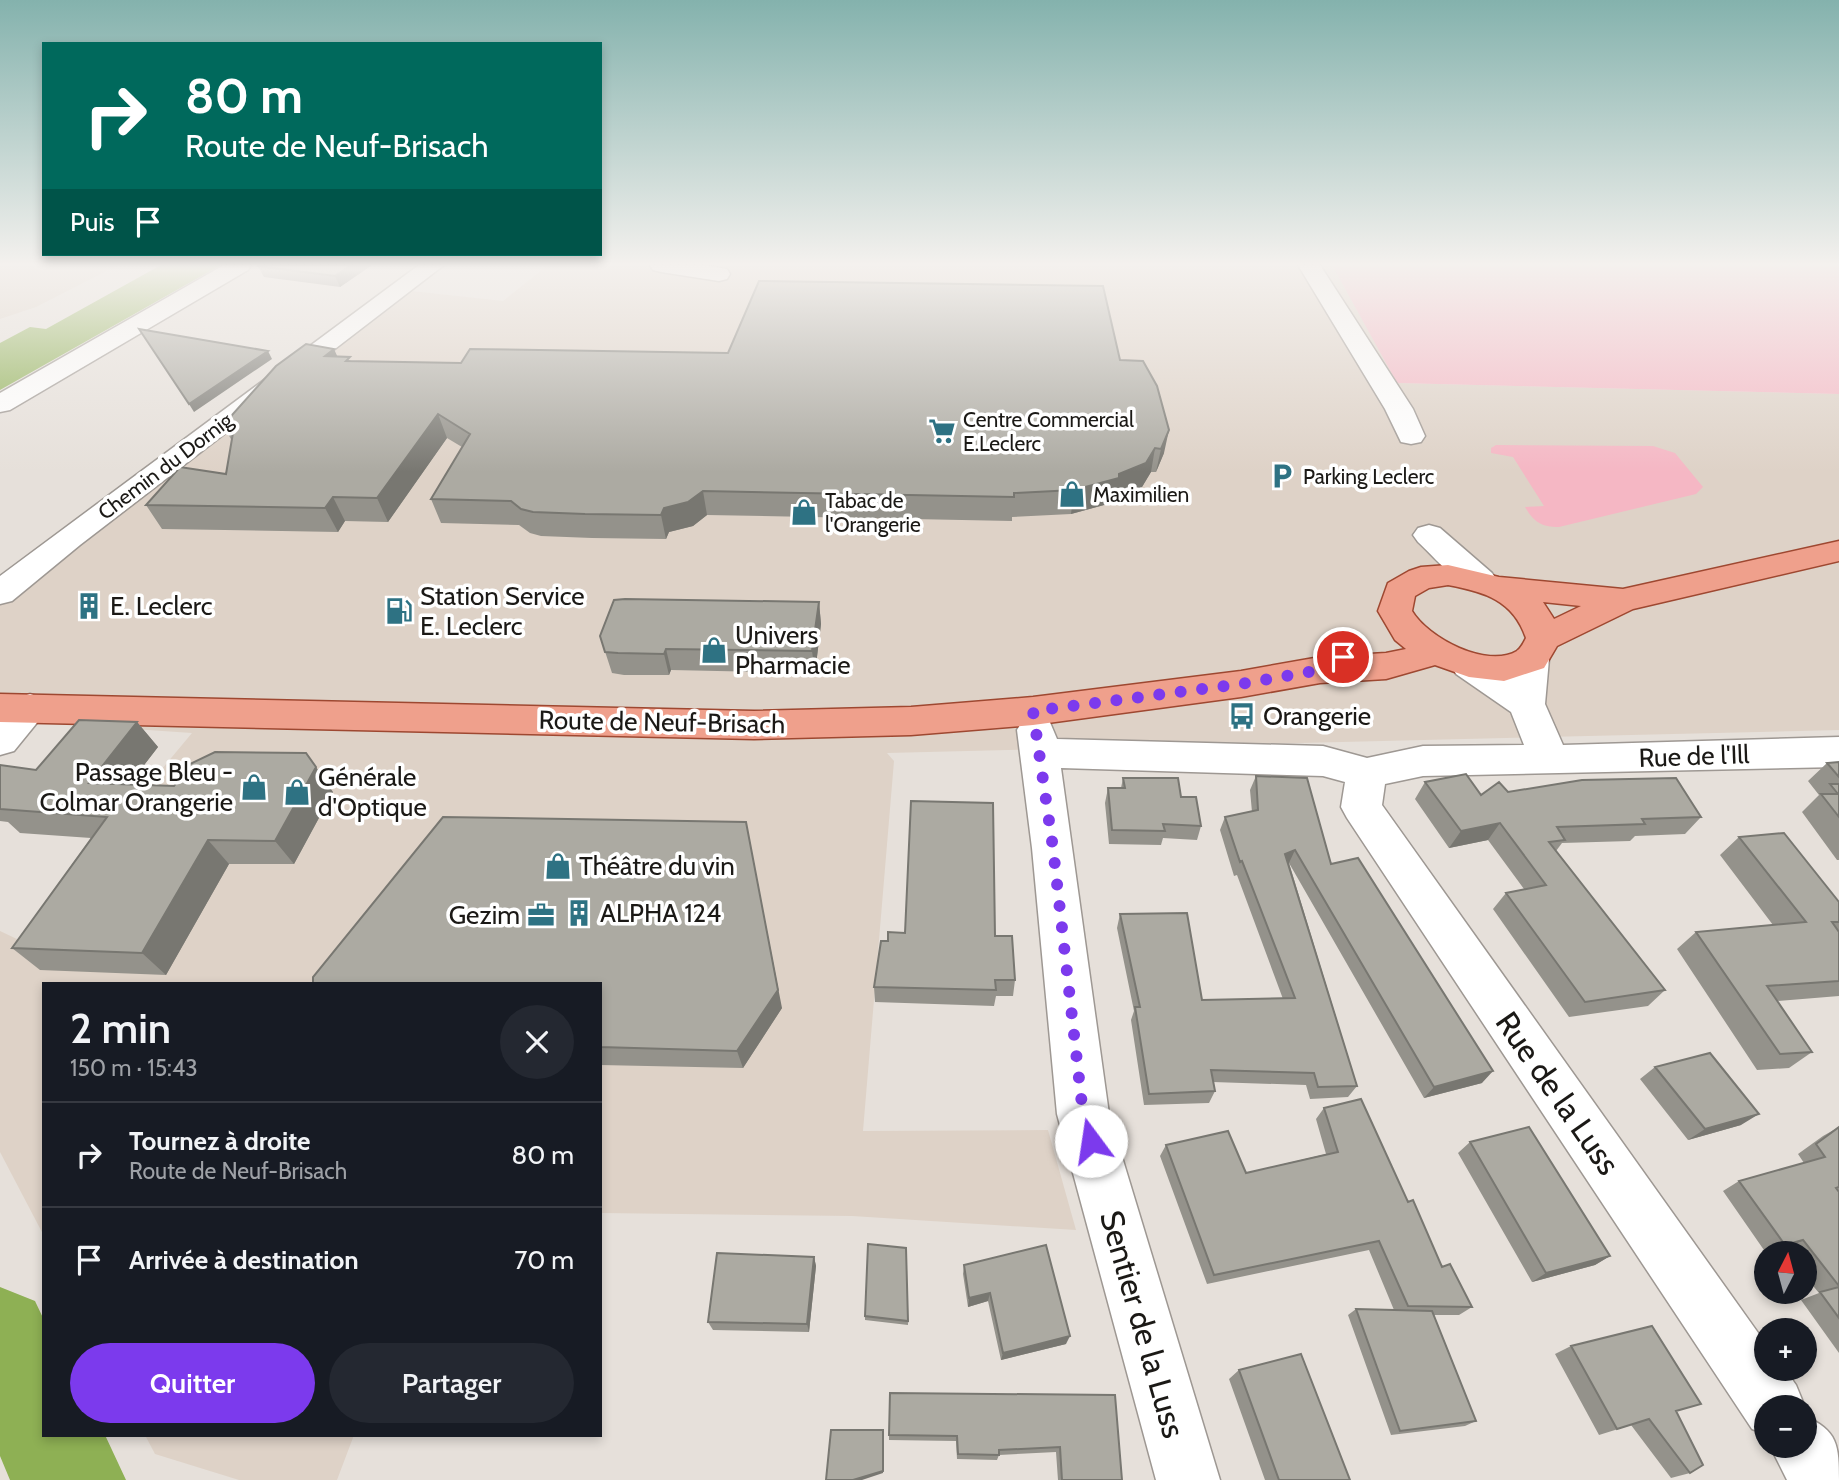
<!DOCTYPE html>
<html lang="fr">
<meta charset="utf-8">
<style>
body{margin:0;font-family:Cabin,sans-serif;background:#242831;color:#f1f3f6;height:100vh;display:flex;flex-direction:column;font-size:26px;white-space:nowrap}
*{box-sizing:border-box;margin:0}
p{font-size:23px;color:#9ea1a6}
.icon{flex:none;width:38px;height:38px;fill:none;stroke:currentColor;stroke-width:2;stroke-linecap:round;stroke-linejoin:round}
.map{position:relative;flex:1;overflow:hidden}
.drawer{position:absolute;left:42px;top:982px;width:560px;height:455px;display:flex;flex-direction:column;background:#171b24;border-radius:0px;box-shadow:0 4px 10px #0003}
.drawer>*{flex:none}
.top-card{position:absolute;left:42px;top:42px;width:560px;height:214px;border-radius:0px;box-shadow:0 4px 10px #0003;background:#00695c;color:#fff;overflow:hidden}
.needle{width:46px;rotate:6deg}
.fabs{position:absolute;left:1754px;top:1241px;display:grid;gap:14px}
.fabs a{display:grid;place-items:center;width:63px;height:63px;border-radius:50%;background:#171b24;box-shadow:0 4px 10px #0003;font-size:35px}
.pin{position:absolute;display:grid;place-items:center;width:60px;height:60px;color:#fff;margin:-30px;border:4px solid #fff;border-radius:50%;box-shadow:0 2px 7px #0007}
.me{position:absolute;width:77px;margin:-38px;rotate:346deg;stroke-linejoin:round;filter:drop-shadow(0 0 5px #0008)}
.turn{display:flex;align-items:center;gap:24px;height:147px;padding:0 28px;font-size:32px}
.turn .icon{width:91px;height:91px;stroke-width:2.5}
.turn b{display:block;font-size:49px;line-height:60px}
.then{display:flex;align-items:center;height:66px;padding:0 28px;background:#0003;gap:14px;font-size:26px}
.round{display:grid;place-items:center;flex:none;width:74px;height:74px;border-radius:37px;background:#242831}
.head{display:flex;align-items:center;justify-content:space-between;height:119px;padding:0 28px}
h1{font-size:42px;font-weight:600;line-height:52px}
.action{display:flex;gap:14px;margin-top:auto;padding:14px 28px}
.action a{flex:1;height:80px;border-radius:42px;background:#7c3aed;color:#fff;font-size:28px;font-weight:600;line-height:80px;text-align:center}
.action a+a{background:#242831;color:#f1f3f6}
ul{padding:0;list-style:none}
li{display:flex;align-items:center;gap:21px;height:105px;padding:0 28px;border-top:2px solid #363941}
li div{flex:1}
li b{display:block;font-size:26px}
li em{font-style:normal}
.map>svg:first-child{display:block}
.built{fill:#ded2c7}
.green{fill:#f5b7c4}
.water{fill:#8eb054}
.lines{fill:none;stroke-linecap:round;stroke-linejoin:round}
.river{fill:#8eb054;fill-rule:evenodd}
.minor-casing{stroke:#9e9893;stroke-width:3}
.major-casing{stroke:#9e4831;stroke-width:3}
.minor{fill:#fff;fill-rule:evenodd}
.major{fill:#efa08c;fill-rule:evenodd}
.wall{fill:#94928b}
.shaded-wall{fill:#787771}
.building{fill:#acaaa2;stroke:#787771;stroke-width:2}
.route{stroke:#7c3aed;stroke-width:12;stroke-dasharray:0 21.6}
.labels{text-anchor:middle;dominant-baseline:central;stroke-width:7;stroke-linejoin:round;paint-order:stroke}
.far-poi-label{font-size:21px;fill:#1b1916;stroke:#fff;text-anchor:start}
.far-street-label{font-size:21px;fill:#1b1916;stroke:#fff}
.poi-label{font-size:26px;fill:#1b1916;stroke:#fff;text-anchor:start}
.street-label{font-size:26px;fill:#1b1916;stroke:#fff}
.near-street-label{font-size:32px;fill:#1b1916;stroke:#fff}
</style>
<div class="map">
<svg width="1839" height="1480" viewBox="0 0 1839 1480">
<rect width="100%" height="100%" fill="#e6e0da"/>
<path class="built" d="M0 265H118L36 307 0 319Z
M548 265H1332L1398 383 1839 394V730L887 753 894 761 863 1131 1048 1130 1076 1230 852 1216 600 1213V984H44V1236L0 1152V931L19 940 192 733 0 720V586L393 289 503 301Z
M145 1435H354L337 1480H239L155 1454Z"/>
<path class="green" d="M1332 265H1839V394L1397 383Z
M1496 445 1653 446 1675 453 1703 487 1696 494 1559 527C1541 527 1534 522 1525 507L1544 506 1513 457 1491 453V448Z"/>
<path class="water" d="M161 265H221L0 390V343L30 327 46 329Z"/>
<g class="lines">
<path class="river" d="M0 1287 35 1301 44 1320V1435H105L126 1480H10L0 1456Z"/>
<defs>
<path id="minor" d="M224 265H251L248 270 10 410 0 412V393Z
M419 265H444L80 545 12 601 0 604V576Z
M650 265H704L727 269 730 274 727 279 719 281 661 272 653 270Z
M1298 265H1320L1413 409 1425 436 1421 442 1411 444 1401 442 1385 409Z
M1429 525 1440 528 1492 573 1497 580 1492 587C1463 595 1438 560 1418 542L1413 535 1418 528Z
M1531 647 1544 650 1549 659 1545 704 1563 745 1839 737V767L1423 776 1385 784 1382 805 1766 1344V1368H1784L1796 1385 1805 1407 1804 1408 1766 1407V1434L1752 1429 1347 818 1341 807 1345 782 1323 776 1061 768 1109 1114 1220 1480H1156L1057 1114 1032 848 1017 730 1023 720 1036 716 1049 720 1057 739 1323 746 1367 758 1423 746 1524 745 1511 712 1456 674 1451 665 1456 656C1479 650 1493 664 1511 676L1513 659 1518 650Z
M30 694 43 698 49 708 14 751 0 755V716L17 698Z
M1804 1416C1838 1430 1839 1446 1839 1480H1787L1770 1446H1804Z"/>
<path id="major" d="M1839 541V561L1633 609 1557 646 1544 668 1504 681 1469 677 1435 665 1386 679 1320 683 1241 697 1033 725 911 735 754 739 0 722V694L754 711 911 707 1033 697 1241 671 1320 657 1386 653 1406 649 1395 640 1378 611 1388 583 1409 571 1421 567 1448 565 1499 577 1623 589ZM1448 585C1485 592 1513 600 1526 638 1524 642 1521 648 1517 651 1487 669 1428 638 1412 611L1415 596 1429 588ZM1543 602 1581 606 1554 619Z"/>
</defs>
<use href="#minor" class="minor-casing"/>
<use href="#major" class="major-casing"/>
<use href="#minor" class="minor"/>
<use href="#major" class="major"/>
</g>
<path class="wall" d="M259 265H372L340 287 264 277 258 266Z
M337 356 352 361 461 363 1120 360 1164 453 1156 472H1151L1142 487 1115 498V502L1071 514 1012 517V521L707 515 693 526 669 532 666 539 592 538 541 536 530 533 519 525 441 523 431 499 462 447 447 438 388 522 345 521 338 532 162 529 146 505 226 474 232 441 223 425Z
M819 602 821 624 815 673 671 670 669 675H624L612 673 600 636Z
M137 722 158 747 129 784 333 792 294 864H229L166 975 40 970 12 948 91 838 20 833 8 822 0 821V765L36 770Z
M1839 762V860H1837L1802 812 1819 795 1808 781 1827 763Z
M1256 776 1331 864 1482 1083 1424 1098 1289 863 1357 1086 1348 1097 1310 1099 1306 1085 1213 1082 1215 1091 1209 1103 1144 1105 1131 1020 1134 1011 1117 928 1120 914 1202 1000 1283 999 1237 875 1234 876 1220 830 1225 817 1252 812 1250 790Z
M1123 778 1181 797 1201 826 1197 840 1163 838 1161 845 1109 844 1105 803 1108 788H1121Z
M1425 782 1481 795 1508 792 1701 817 1685 834 1635 836 1630 841 1562 843 1556 851 1665 990 1648 1006 1569 1017 1493 909 1506 893 1524 889 1488 840 1449 848 1415 799Z
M1739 837 1839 902V996L1777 1001 1812 1052 1789 1068 1757 1070 1677 949 1696 932 1773 925 1720 855Z
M995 936 1015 980 1013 996H996L994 1006 875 1002 874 987Z
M600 984 782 1008 743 1068 600 1065Z
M1655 1067 1741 1125 1688 1140 1640 1079Z
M1324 1108 1472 1307 1459 1315H1434L1476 1421 1465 1426 1391 1435 1348 1315 1356 1309 1394 1310 1369 1250 1207 1284 1160 1156 1166 1145 1246 1173 1326 1154 1316 1119Z
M1839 1127V1353L1801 1300 1819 1293 1804 1275V1253H1787L1785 1249 1766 1253 1723 1191 1739 1181 1804 1163 1798 1154 1823 1136Z
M1470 1142 1610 1256 1595 1265 1532 1282 1458 1153Z
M906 1248 908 1325 865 1320V1316Z
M814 1257 816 1266 809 1332 713 1330 708 1322Z
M964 1265 1066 1344 1001 1360 988 1301 968 1307 963 1274Z
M1571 1346 1676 1412 1690 1473 1671 1478 1631 1425 1599 1435 1555 1354Z
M1239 1370 1350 1480H1265L1229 1379Z
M1115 1395 1122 1480H1058L1056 1452 999 1455 997 1460 957 1459 956 1441 889 1440V1435Z"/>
<path class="shaded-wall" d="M351 265H372L340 287 335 276Z
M334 349 344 371 325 356Z
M268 351 272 359 194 412 189 404Z
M438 414 447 438 388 522 377 498Z
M1169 430 1164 453 1156 472 1161 449Z
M1155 448 1151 472 1142 487 1115 498V502L1071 514 1074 490 1119 474Z
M703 491 707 515 693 526 669 532 666 539 661 515 664 508Z
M333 497 345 521 338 532 325 508Z
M819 602 821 624 815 673 812 651Z
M666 649 671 670 669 675 664 654Z
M137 722 158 747 112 807 89 783Z
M316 767 333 792 294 864 275 841Z
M1500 823 1488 840 1449 848 1461 831Z
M208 840 229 864 166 975 142 953Z
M750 843 782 1008 743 1068 737 1051Z
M1295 850 1289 863 1279 868 1285 854Z
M1493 1071 1482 1083 1424 1098 1434 1087Z
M1759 1114 1741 1125 1688 1140 1705 1129Z
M1803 1240 1785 1249 1769 1253 1785 1245Z
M1610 1256 1595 1265 1532 1282 1546 1273Z
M814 1257 816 1266 809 1332 807 1324Z
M990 1293 988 1301 968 1307 969 1298Z
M1070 1336 1066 1344 1001 1360 1003 1353Z
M884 1433 883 1473 862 1480H853Z"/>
<path class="building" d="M259 265H351L335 276 258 266Z
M759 281 1103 286 1120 360 1143 361 1157 386 1169 430 1161 449 1155 448 1146 463 1119 474V478L1074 490 1014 493V497L703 491 688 502 664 508 661 515 585 514 533 512 521 509 511 501 431 499 470 434 438 414 377 498 333 497 325 508 146 505 180 467 226 474 234 427 223 425 276 366 306 344 334 349 325 356 350 357 346 361 461 363 470 349 728 353Z
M139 329 268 351 189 404Z
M625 599 819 602 812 651 666 649 664 654 618 653 605 652 600 636 614 600Z
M79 720 137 722 89 783 174 786 190 764 215 752 306 753 316 767 275 841 208 840 142 953 12 948 107 817 0 809V765L36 770Z
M1839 762V777L1827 763Z
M1466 774 1481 795 1499 782 1508 792 1582 780 1676 778 1701 817 1642 819 1645 824 1557 827 1565 840 1549 842 1665 990 1585 1002 1506 893 1546 885 1500 823 1461 831 1425 782Z
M1256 776 1307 778 1331 864 1358 858 1493 1071 1434 1087 1295 850 1285 854 1357 1086 1318 1087 1314 1073 1211 1070 1215 1091 1149 1094 1135 1007H1140L1120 914 1187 913 1202 1000 1295 998 1242 861 1240 862 1225 817 1258 810Z
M1123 778H1178L1181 797H1196L1201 826 1163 824 1165 831 1112 830 1108 788H1125Z
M1830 784H1839V817L1821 794H1838Z
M911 801 993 803 995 936H1012L1015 980H995L996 990 874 987 881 941H888V932L905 933Z
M443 817 746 822 778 990 737 1051 600 1047V984H313V977Z
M1784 833 1839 902V922H1832L1839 932V981L1767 986 1812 1052 1780 1054 1696 932 1806 922 1739 837Z
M1710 1053 1759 1114 1705 1129 1655 1067Z
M1361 1099 1408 1202 1413 1200 1442 1267 1450 1264 1472 1307 1408 1306 1379 1241 1214 1275 1166 1145 1228 1131 1246 1173 1338 1152 1324 1108Z
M1529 1127 1610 1256 1546 1273 1470 1142Z
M1839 1127V1187L1836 1188 1839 1192V1286L1803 1240 1785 1245 1739 1181 1825 1157 1816 1144Z
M868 1244 906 1248 908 1321 865 1316Z
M1046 1245 1070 1336 1003 1353 990 1293 969 1298 964 1265Z
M717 1253 814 1257 807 1324 708 1322Z
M1839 1287V1318L1820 1292Z
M1356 1309 1432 1311 1476 1421 1400 1431Z
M1652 1326 1701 1404 1676 1411 1703 1465 1690 1473 1649 1419 1617 1429 1571 1346Z
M1301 1354 1350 1480H1279L1239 1370Z
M890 1393 1115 1395 1122 1480H1062L1060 1447 999 1450V1455L958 1454 957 1436 889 1435Z
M831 1430H883V1471L853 1480H826Z"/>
<linearGradient id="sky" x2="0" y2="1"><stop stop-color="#84b2ad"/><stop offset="0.56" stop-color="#f4f1ee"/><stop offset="1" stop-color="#f4f1ee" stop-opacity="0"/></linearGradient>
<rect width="1839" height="472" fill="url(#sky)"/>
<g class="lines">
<path class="route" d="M1091 1141 1083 1114 1053 848 1033 711 1241 684 1320 670 1343 657"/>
</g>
<defs>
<symbol id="supermarket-bare" viewBox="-9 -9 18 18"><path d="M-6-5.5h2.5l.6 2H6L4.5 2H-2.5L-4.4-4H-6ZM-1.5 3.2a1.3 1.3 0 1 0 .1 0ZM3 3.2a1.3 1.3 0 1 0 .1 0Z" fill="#2e7283" stroke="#fff" stroke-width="2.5" paint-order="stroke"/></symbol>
<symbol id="parking-bare" viewBox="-9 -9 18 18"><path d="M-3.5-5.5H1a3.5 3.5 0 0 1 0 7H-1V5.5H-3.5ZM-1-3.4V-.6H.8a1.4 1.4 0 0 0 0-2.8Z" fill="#2e7283" stroke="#fff" stroke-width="2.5" paint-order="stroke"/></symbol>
<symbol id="shop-bare" viewBox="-9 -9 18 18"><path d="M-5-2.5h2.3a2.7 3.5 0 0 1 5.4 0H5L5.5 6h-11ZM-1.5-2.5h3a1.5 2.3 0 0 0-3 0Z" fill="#2e7283" stroke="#fff" stroke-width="2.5" paint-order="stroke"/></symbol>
<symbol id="building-bare" viewBox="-9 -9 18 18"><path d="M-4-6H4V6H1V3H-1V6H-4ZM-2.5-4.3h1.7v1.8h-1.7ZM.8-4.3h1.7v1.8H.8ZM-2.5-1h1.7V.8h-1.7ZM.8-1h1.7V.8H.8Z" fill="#2e7283" stroke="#fff" stroke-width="2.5" paint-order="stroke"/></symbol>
<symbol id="fuel-bare" viewBox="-9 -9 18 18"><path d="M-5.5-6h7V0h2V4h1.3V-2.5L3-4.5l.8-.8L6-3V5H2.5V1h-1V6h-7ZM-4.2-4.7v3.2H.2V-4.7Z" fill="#2e7283" stroke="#fff" stroke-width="2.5" paint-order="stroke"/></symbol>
<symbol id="bus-bare" viewBox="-9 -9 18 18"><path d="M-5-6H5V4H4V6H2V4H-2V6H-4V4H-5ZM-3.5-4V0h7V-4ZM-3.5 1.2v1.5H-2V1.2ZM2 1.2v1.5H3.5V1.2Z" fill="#2e7283" stroke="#fff" stroke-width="2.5" paint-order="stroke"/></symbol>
<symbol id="office-bare" viewBox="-9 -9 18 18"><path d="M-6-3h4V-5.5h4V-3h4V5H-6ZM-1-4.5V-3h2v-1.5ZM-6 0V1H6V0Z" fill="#2e7283" stroke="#fff" stroke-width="2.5" paint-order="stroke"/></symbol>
</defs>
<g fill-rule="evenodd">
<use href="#supermarket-bare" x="923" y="412" width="38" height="38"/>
<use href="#parking-bare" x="1263" y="457" width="38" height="38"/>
<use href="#shop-bare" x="1053" y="475" width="38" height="38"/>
<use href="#shop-bare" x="785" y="493" width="38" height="38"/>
<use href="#building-bare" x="70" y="587" width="38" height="38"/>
<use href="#fuel-bare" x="380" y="592" width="38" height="38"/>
<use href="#shop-bare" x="695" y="631" width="38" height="38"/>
<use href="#bus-bare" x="1223" y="697" width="38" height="38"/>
<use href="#shop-bare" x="235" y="768" width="38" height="38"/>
<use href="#shop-bare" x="278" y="773" width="38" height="38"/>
<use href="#shop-bare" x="539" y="847" width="38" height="38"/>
<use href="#building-bare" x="560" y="894" width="38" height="38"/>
<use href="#office-bare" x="522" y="896" width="38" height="38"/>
</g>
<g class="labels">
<g class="far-poi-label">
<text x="963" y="419">Centre Commercial<tspan x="963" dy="24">E.Leclerc</tspan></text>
<text x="1303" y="476">Parking Leclerc</text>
<text x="1093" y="494">Maximilien</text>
<text x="825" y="500">Tabac de<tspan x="825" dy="24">l'Orangerie</tspan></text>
</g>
<g class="far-street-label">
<text transform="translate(165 466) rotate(-37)">Chemin du Dornig</text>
</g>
<g class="poi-label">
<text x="420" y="596">Station Service<tspan x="420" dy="30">E. Leclerc</tspan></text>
<text x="110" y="606">E. Leclerc</text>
<text x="735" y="635">Univers<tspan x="735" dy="30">Pharmacie</tspan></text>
<text x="1263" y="716">Orangerie</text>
<text x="233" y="772" text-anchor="end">Passage Bleu -<tspan x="233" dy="30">Colmar Orangerie</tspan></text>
<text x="318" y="777">Générale<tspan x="318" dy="30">d'Optique</tspan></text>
<text x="579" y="866">Théâtre du vin</text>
<text x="600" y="913">ALPHA 124</text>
<text x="520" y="915" text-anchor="end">Gezim</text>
</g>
<g class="street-label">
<text transform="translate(662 722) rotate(1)">Route de Neuf-Brisach</text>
<text transform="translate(1694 756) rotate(-2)">Rue de l'Ill</text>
</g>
<g class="near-street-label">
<text transform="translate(1558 1093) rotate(55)">Rue de la Luss</text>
<text transform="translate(1143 1324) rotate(74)">Sentier de la Luss</text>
</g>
</g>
</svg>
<div class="fabs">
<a><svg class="needle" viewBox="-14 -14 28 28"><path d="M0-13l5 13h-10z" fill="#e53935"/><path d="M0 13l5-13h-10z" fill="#9ea1a6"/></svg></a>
<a>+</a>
<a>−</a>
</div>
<div class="pin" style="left:1343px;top:657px;background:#d93025"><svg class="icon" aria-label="arrive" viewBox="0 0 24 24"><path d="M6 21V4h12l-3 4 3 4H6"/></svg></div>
<svg class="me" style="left:1091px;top:1141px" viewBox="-20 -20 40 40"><circle r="19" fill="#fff"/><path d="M0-13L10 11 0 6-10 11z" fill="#7c3aed"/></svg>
<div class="top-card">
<div class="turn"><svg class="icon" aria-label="right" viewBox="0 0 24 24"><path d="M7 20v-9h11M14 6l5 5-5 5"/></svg><div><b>80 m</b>Route de Neuf-Brisach</div></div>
<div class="then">Puis<svg class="icon" aria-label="arrive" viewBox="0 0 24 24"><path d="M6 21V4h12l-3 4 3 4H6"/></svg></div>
</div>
<section class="drawer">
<div class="head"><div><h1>2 min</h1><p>150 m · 15:43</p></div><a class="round"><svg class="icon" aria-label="close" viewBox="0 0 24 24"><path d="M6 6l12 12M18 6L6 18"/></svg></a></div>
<ul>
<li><svg class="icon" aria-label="right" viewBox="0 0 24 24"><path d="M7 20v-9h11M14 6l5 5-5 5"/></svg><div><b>Tournez à droite</b><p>Route de Neuf-Brisach</p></div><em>80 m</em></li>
<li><svg class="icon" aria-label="arrive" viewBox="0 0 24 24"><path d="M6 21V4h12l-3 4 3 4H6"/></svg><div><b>Arrivée à destination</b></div><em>70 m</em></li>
</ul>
<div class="action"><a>Quitter</a><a>Partager</a></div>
</section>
</div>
